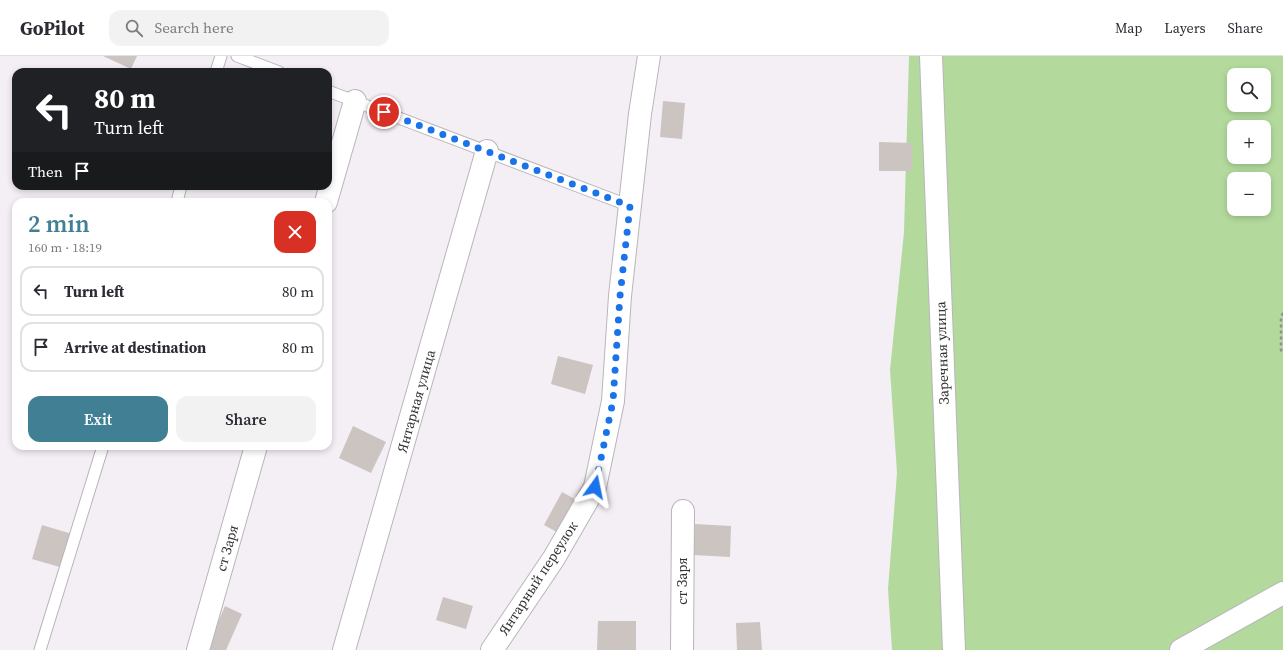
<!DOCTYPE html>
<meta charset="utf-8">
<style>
body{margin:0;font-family:"Source Serif 4",serif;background:#f2f2f3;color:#2b2b33;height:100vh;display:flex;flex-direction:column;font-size:15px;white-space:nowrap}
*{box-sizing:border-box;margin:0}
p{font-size:13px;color:#7c7c81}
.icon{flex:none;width:22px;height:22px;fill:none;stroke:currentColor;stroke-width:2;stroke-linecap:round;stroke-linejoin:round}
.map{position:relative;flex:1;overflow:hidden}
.panel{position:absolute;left:12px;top:142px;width:320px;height:252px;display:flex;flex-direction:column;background:#fff;border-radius:12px;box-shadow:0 2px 6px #0003}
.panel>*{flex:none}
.top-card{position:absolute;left:12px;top:12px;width:320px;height:122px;border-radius:12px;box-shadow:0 2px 6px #0003;background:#202124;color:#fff;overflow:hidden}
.controls{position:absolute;left:1227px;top:12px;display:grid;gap:8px}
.controls a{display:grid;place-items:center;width:44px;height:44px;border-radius:8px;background:#fff;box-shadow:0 2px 6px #0003;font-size:20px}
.pin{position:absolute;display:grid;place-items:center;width:34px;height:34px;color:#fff;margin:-17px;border:2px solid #fff;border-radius:50%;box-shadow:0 1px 4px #0007}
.me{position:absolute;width:44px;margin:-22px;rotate:12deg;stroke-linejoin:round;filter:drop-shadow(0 0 3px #0008)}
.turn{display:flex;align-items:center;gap:14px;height:84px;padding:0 16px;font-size:18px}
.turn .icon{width:52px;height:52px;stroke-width:2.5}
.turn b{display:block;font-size:28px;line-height:34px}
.then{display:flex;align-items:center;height:38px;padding:0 16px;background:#0003;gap:8px;font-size:15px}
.round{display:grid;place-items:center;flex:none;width:42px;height:42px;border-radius:12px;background:#f2f2f3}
.head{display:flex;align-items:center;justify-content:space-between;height:68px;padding:0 16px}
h1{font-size:24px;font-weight:600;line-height:30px;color:#417f95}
.button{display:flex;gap:8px;margin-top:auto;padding:8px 16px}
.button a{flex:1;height:46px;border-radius:12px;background:#417f95;color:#fff;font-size:16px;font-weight:600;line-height:46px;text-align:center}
.button a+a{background:#f2f2f3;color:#2b2b33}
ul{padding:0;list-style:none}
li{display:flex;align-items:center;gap:12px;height:50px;margin:0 8px 6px;padding:0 8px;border:2px solid #e1e1e2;border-radius:12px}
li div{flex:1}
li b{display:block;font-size:15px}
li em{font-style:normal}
header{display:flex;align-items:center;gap:24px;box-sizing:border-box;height:56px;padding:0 20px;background:#fff;border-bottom:1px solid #e1e1e2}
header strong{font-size:19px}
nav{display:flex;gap:22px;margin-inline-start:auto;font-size:14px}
.search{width:280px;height:36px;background:#f2f2f3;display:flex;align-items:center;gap:10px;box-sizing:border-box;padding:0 14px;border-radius:12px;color:#7c7c81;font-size:15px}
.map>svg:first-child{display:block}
.green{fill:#b3da9c;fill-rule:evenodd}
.building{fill:#cbc4c1}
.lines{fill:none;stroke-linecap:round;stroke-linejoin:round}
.service-casing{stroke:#b9b5ba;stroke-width:13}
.minor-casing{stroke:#b9b5ba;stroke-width:24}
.path{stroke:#928f93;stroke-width:2.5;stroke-dasharray:3 3;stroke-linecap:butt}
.service{stroke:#fff;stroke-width:11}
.minor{stroke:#fff;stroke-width:22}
.route{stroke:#1a73e8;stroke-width:7;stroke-dasharray:0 12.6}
.labels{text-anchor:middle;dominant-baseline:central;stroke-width:3;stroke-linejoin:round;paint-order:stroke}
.street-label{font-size:14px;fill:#333133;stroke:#fffeff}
</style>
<header>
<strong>GoPilot</strong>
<div class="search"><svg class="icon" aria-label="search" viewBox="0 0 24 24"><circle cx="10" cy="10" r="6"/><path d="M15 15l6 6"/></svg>Search here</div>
<nav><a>Map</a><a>Layers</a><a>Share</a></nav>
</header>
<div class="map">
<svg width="1283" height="594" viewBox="0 0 1283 594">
<rect width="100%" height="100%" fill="#f4eff5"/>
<path class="green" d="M909 0H1283V594H892L888 533 897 417 890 314 904 176ZM1234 19H1264V49H1234ZM1234 71H1264V101H1234ZM1234 123H1264V153H1234Z"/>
<path class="building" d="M103 0H137L131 13Z
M663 45 685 47 682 83 660 81Z
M879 86 912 87V115H879Z
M558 300 593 309 585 338 551 328Z
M353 370 386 386 371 417 339 402Z
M562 436 582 447 564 480 544 469Z
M695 468 731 470 730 501 693 499Z
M42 469 72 478 63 512 32 503Z
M443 541 473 550 466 573 436 564Z
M225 550 242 558 226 594H206Z
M598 565H636V594H597Z
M760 566 762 594H737L736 567Z"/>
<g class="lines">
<defs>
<path id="service" d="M237 0 279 16
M216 16 221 0
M328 35 630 150
M177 146 181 130
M40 594 103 390"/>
<path id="minor" d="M931 0 954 594
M326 146 355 45
M198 594 256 390
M344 594 487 95
M492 594 554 502 595 431 613 345 620 240 640 58 649 0
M682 594 683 455
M1181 594 1283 537"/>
</defs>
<use href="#service" class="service-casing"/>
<use href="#minor" class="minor-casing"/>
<path class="path" d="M1283 257 1281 261V294L1283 297"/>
<use href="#service" class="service"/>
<use href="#minor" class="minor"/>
</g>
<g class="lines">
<path class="route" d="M384 56 630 150 620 240 613 345 595 431"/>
</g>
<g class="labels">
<g class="street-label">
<text transform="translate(942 297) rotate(-92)">Заречная улица</text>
<text transform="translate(416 345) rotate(-74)">Янтарная улица</text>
<text transform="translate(227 492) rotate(-74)">ст Заря</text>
<text transform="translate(538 522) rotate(-57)">Янтарный переулок</text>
<text transform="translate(682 525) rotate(-90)">ст Заря</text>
</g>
</g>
</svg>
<div class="controls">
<a><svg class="icon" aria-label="search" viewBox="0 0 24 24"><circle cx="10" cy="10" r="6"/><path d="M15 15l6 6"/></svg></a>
<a>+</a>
<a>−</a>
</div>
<div class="pin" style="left:384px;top:56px;background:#d93025"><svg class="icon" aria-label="arrive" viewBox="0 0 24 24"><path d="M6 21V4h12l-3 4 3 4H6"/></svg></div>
<svg class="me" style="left:595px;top:431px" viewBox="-20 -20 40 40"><path d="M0-17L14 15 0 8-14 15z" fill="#1a73e8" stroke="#fff" stroke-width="4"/></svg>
<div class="top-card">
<div class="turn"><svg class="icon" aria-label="left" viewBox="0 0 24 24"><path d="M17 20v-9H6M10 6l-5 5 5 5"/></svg><div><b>80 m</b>Turn left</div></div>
<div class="then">Then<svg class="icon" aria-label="arrive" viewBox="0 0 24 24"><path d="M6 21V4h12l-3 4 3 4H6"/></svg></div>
</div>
<section class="panel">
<div class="head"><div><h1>2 min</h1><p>160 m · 18:19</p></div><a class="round" style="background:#d93025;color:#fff"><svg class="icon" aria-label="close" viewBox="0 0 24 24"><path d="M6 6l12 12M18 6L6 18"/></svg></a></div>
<ul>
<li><svg class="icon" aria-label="left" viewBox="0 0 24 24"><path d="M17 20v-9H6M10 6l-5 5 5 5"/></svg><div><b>Turn left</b></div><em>80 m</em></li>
<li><svg class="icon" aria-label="arrive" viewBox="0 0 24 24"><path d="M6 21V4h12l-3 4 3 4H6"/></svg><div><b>Arrive at destination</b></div><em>80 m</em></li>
</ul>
<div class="button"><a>Exit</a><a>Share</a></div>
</section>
</div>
